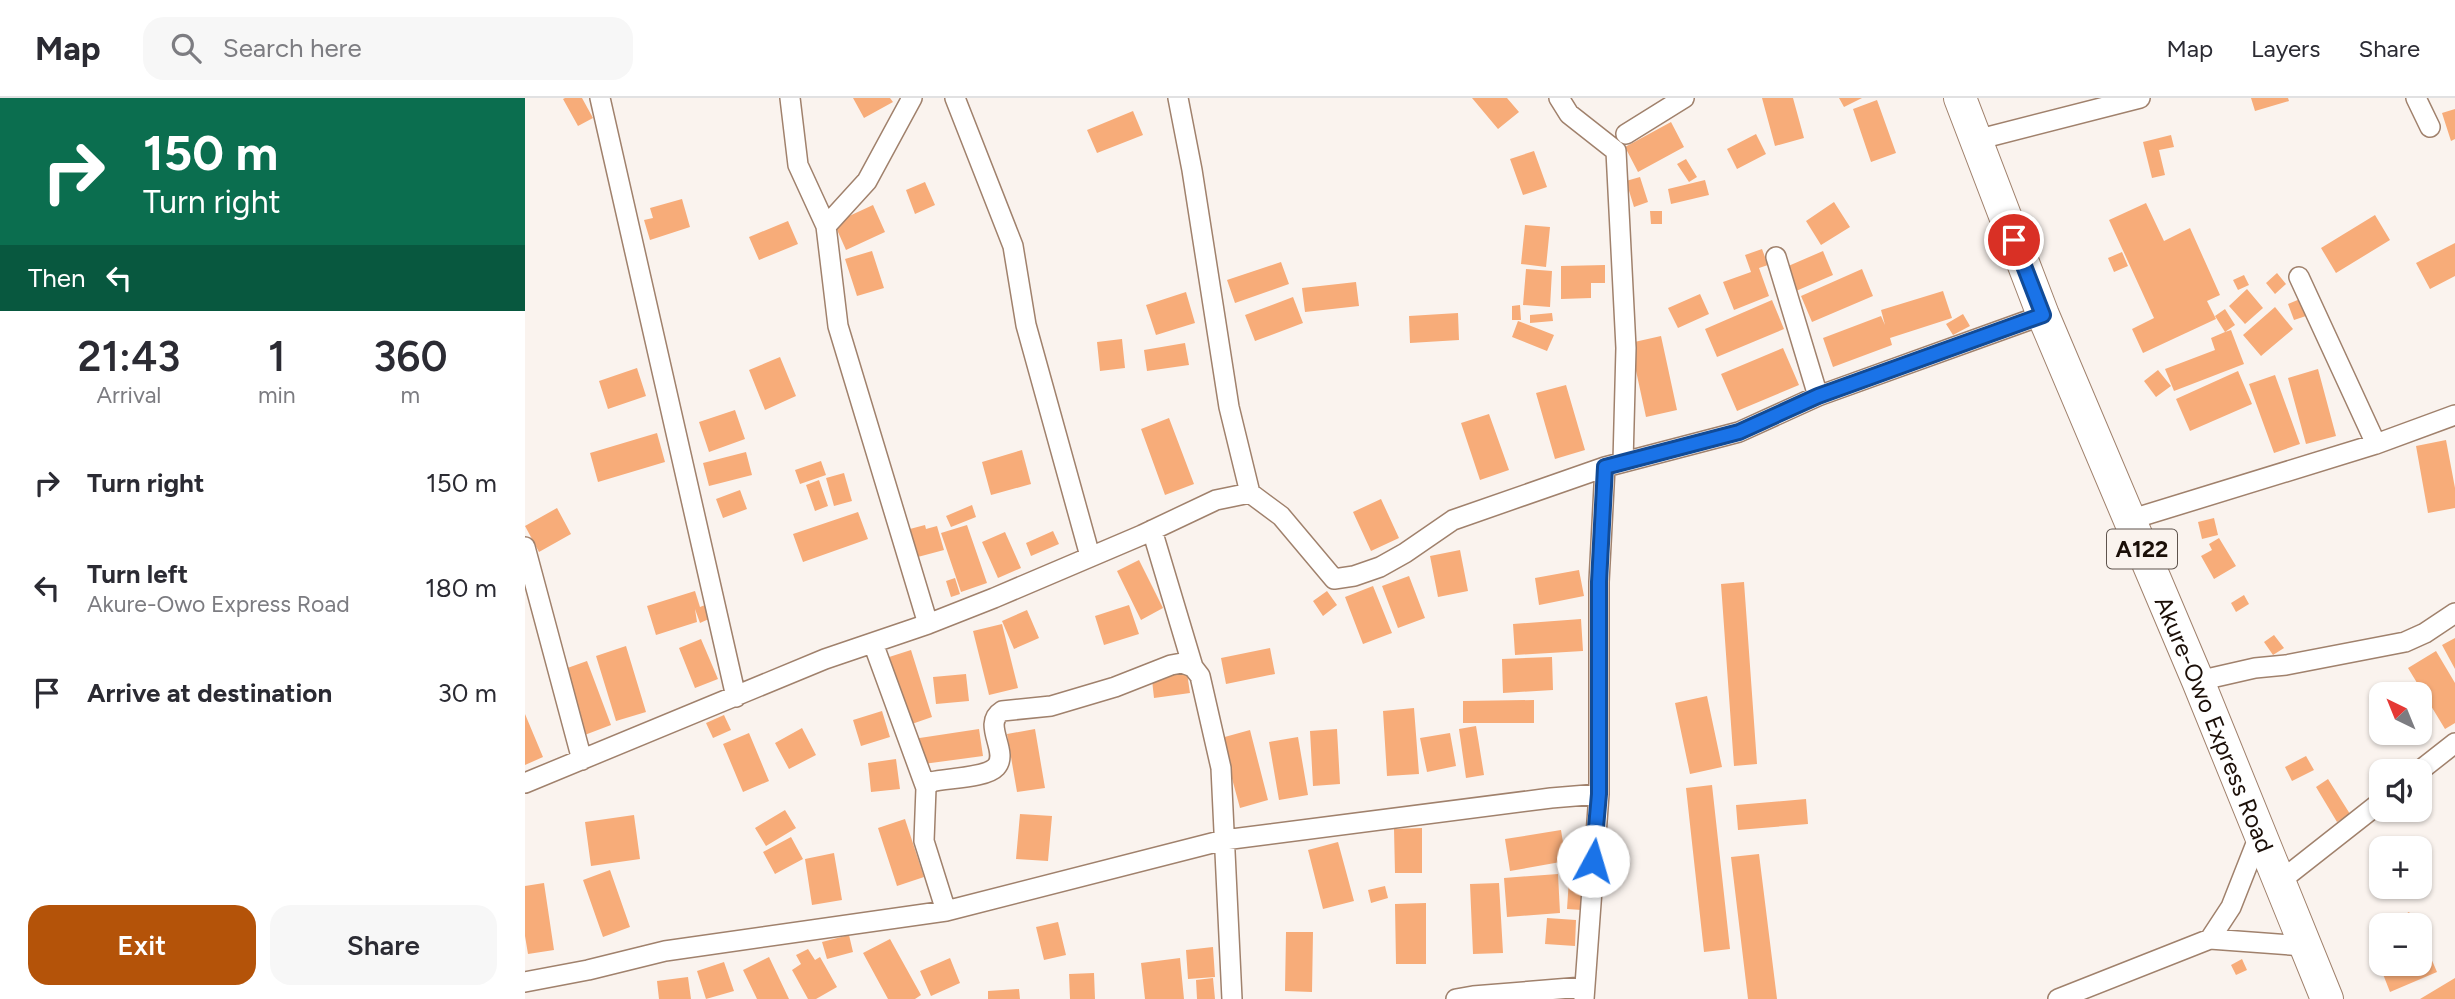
<!DOCTYPE html>
<meta charset="utf-8">
<style>
body{margin:0;font-family:Figtree,sans-serif;background:#f7f7f7;color:#2b2b33;height:100vh;display:flex;flex-direction:column;font-size:26px;white-space:nowrap}
*{box-sizing:border-box;margin:0}
p{font-size:23px;color:#7c7c81}
.icon{flex:none;width:38px;height:38px;fill:none;stroke:currentColor;stroke-width:2;stroke-linecap:round;stroke-linejoin:round}
.map{position:relative;flex:1;overflow:hidden}
.side{display:flex;flex-direction:column;background:#fff;width:525px}
.side>*{flex:none}
.guide{background:#0b6e4f;color:#fff;overflow:hidden}
.needle{width:46px;rotate:317deg}
.buttons{position:absolute;left:1844px;top:584px;display:grid;gap:14px}
.buttons a{display:grid;place-items:center;width:63px;height:63px;border-radius:14px;background:#fff;box-shadow:0 2px 5px #0004;font-size:35px}
.pin{position:absolute;display:grid;place-items:center;width:60px;height:60px;color:#fff;margin:-30px;border:4px solid #fff;border-radius:50%;box-shadow:0 2px 7px #0007}
.me{position:absolute;width:77px;margin:-38px;rotate:6deg;stroke-linejoin:round;filter:drop-shadow(0 0 5px #0008)}
.turn{display:flex;align-items:center;gap:24px;height:147px;padding:0 28px;font-size:32px}
.turn .icon{width:91px;height:91px;stroke-width:2.5}
.turn b{display:block;font-size:49px;line-height:60px}
.then{display:flex;align-items:center;height:66px;padding:0 28px;background:#0003;gap:14px;font-size:26px}
.eta{display:flex;justify-content:space-evenly;align-items:center;height:119px;text-align:center}
.eta b{font-size:42px;font-weight:600;line-height:49px}
.primary-button{display:flex;gap:14px;margin-top:auto;padding:14px 28px}
.primary-button a{flex:1;height:80px;border-radius:21px;background:#b45309;color:#fff;font-size:28px;font-weight:600;line-height:80px;text-align:center}
.primary-button a+a{background:#f7f7f7;color:#2b2b33}
ul{padding:0;list-style:none}
li{display:flex;align-items:center;gap:21px;height:105px;padding:0 28px}
li div{flex:1}
li b{display:block;font-size:26px}
li em{font-style:normal}
header{display:flex;align-items:center;gap:42px;box-sizing:border-box;height:98px;padding:0 35px;background:#fff;border-bottom:2px solid #e1e1e2}
header strong{font-size:33px}
nav{display:flex;gap:38px;margin-inline-start:auto;font-size:24px}
.search{width:490px;height:63px;background:#f7f7f7;display:flex;align-items:center;gap:18px;box-sizing:border-box;padding:0 24px;border-radius:21px;color:#7c7c81;font-size:26px}
main{display:flex;flex:1;min-height:0}
.map>svg:first-child{display:block}
.building{fill:#f7ac79}
.lines{fill:none;stroke-linecap:round;stroke-linejoin:round}
.minor-casing{stroke:#a0816c;stroke-width:22}
.trunk-casing{stroke:#a0816c;stroke-width:34}
.minor{stroke:#fff;stroke-width:19}
.trunk{stroke:#fff;stroke-width:32}
.route-casing{stroke:#114b97;stroke-width:18}
.route{stroke:#1a73e8;stroke-width:12}
.labels{text-anchor:middle;dominant-baseline:central;stroke-width:5;stroke-linejoin:round;paint-order:stroke}
.shield{fill:#faf3ee;stroke:#5e534d;stroke-width:2}
.shield-label{font-size:23px;font-weight:bold;fill:#1b0f08}
.street-label{font-size:24px;fill:#1b0f08;stroke:#faf3ee}
</style>
<header>
<strong>Map</strong>
<div class="search"><svg class="icon" aria-label="search" viewBox="0 0 24 24"><circle cx="10" cy="10" r="6"/><path d="M15 15l6 6"/></svg>Search here</div>
<nav><a>Map</a><a>Layers</a><a>Share</a></nav>
</header>
<main>
<section class="side">
<div class="guide">
<div class="turn"><svg class="icon" aria-label="right" viewBox="0 0 24 24"><path d="M7 20v-9h11M14 6l5 5-5 5"/></svg><div><b>150 m</b>Turn right</div></div>
<div class="then">Then<svg class="icon" aria-label="left" viewBox="0 0 24 24"><path d="M17 20v-9H6M10 6l-5 5 5 5"/></svg></div>
</div>
<div class="eta">
<div><b>21:43</b><p>Arrival</p></div>
<div><b>1</b><p>min</p></div>
<div><b>360</b><p>m</p></div>
</div>
<ul>
<li><svg class="icon" aria-label="right" viewBox="0 0 24 24"><path d="M7 20v-9h11M14 6l5 5-5 5"/></svg><div><b>Turn right</b></div><em>150 m</em></li>
<li><svg class="icon" aria-label="left" viewBox="0 0 24 24"><path d="M17 20v-9H6M10 6l-5 5 5 5"/></svg><div><b>Turn left</b><p>Akure-Owo Express Road</p></div><em>180 m</em></li>
<li><svg class="icon" aria-label="arrive" viewBox="0 0 24 24"><path d="M6 21V4h12l-3 4 3 4H6"/></svg><div><b>Arrive at destination</b></div><em>30 m</em></li>
</ul>
<div class="primary-button"><a>Exit</a><a>Share</a></div>
</section>
<div class="map">
<svg width="1930" height="901" viewBox="0 0 1930 901">
<rect width="100%" height="100%" fill="#faf3ee"/>
<path class="building" d="M40 0H57L68 20 53 28 38 1Z
M328 0H365L368 4 339 20Z
M947 0H982L994 14 973 31Z
M1237 0H1268L1279 40 1250 48Z
M1314 0H1337L1319 9Z
M1726 0H1763L1764 3 1730 13Z
M1352 2 1371 55 1346 64 1328 11Z
M1930 11V41L1926 43 1917 15Z
M608 13 618 37 572 55 562 32Z
M1146 24 1159 49 1113 74 1100 49Z
M1231 36 1241 56 1212 71 1202 51Z
M1646 37 1649 49 1634 52 1640 77 1627 80 1618 44Z
M1009 53 1022 89 998 97 985 61Z
M1161 61 1172 79 1164 84 1152 66Z
M1115 79 1123 104 1109 109 1101 83Z
M1180 82 1184 97 1146 106 1143 91Z
M400 84 410 107 390 116 381 92Z
M157 101 165 129 125 142 119 122 128 120 125 110Z
M1309 104 1325 129 1296 147 1281 123Z
M1621 105 1639 143 1665 130 1695 197 1682 203 1691 221 1618 255 1607 231 1629 220 1584 122Z
M348 107 360 134 321 152 309 125Z
M1125 113H1137V126H1126Z
M1850 117 1865 142 1811 175 1796 150Z
M263 123 273 146 234 162 224 139Z
M1000 127 1025 129 1021 169 996 166Z
M1930 145V178L1905 191 1891 165Z
M1237 151 1243 167 1234 170 1244 198 1209 212 1198 184 1226 174 1220 157Z
M347 153 359 190 332 198 320 161Z
M1298 153 1308 177 1271 193 1261 169Z
M1597 154 1603 168 1589 174 1583 160Z
M756 164 764 186 710 205 702 182Z
M1080 167V185H1066V200L1036 201V168Z
M1001 171 1027 173 1025 209 998 207Z
M1337 171 1348 198 1287 224 1276 198Z
M1752 175 1761 186 1750 196 1741 185Z
M1719 177 1724 187 1713 192 1708 182Z
M831 184 834 208 780 214 777 190Z
M1722 191 1738 210 1720 226 1704 208Z
M1418 193 1427 220 1365 240 1367 247 1308 269 1298 240 1356 218 1360 227 1356 212Z
M661 194 670 225 631 237 621 207Z
M1175 196 1184 216 1153 230 1143 210Z
M768 199 778 225 730 243 720 217Z
M1775 201 1781 218 1769 222 1763 206Z
M1247 202 1259 231 1192 259 1180 231Z
M995 207 996 222H987V208Z
M1750 209 1768 231 1736 258 1718 237Z
M1700 211 1710 227 1700 234 1706 232 1719 266 1649 293 1640 271 1690 252 1686 240 1700 234 1690 218Z
M933 215 934 242 885 245 884 218Z
M1027 215 1028 223 1005 225V217Z
M1438 216 1445 228 1428 237 1421 226Z
M993 223 1029 237 1022 253 987 239Z
M1136 238 1152 312 1121 319 1105 245Z
M597 241 600 270 575 273 572 244Z
M660 245 664 267 622 273 619 252Z
M1258 250 1274 287 1212 313 1196 276Z
M255 259 271 298 240 312 224 272Z
M112 270 121 298 83 311 74 283Z
M1793 271 1811 338 1781 346 1763 280Z
M1633 272 1646 288 1631 299 1619 283Z
M1713 273 1727 306 1665 333 1651 301Z
M1750 277 1775 346 1749 355 1724 286Z
M1041 287 1060 352 1030 361 1011 295Z
M210 312 220 341 184 354 174 324Z
M964 316 984 372 955 382 936 325Z
M644 320 669 386 640 397 616 331Z
M132 335 140 364 73 384 65 355Z
M1921 342 1930 390V410L1903 415 1891 348Z
M497 352 506 386 466 397 457 364Z
M221 354 227 377 184 388 178 365Z
M296 363 301 377 275 386 270 372Z
M319 375 327 403 309 408 301 380Z
M294 382 303 408 290 413 281 387Z
M215 392 222 411 198 420 191 401Z
M856 401 874 440 846 453 828 414Z
M447 407 451 419 426 429 421 418Z
M32 410 46 436 14 454 0 428Z
M333 414 343 441 278 464 268 436Z
M1689 420 1693 437 1677 441 1673 424Z
M400 427 401 431 412 428 419 452 389 460 381 432Z
M442 427 462 485 436 494 416 435Z
M528 433 534 446 506 458 501 445Z
M480 434 496 470 473 480 457 444Z
M1694 440 1711 468 1689 481 1676 458 1687 452 1684 446Z
M935 452 943 493 913 499 905 458Z
M614 462 638 510 616 522 592 473Z
M1054 472 1059 498 1014 507 1010 480Z
M884 478 900 520 873 530 857 488Z
M430 480 435 496 426 499 421 483Z
M1219 484 1232 666 1209 668 1196 486Z
M848 488 867 535 838 546 820 499Z
M170 493 175 509 180 507 186 520 175 525 170 511 172 524 131 537 122 508Z
M802 493 812 507 798 518 788 503Z
M1719 497 1724 506 1711 514 1706 505Z
M604 507 614 536 579 547 570 518Z
M502 512 514 540 489 551 477 523Z
M1056 521 1058 553 990 557 988 526Z
M477 526 493 590 464 597 448 533Z
M1749 537 1759 550 1748 557 1739 544Z
M1930 540V571L1917 547Z
M176 541 193 581 170 590 154 550Z
M101 548 121 614 91 623 71 558Z
M745 550 750 576 701 586 696 560Z
M386 552 407 619 381 628 361 560Z
M1911 553 1930 585V625L1920 631 1883 570Z
M1027 559 1028 592 978 595 977 561Z
M62 563 86 627 57 638 34 573Z
M661 568 665 595 629 600 626 573Z
M441 576 444 603 411 606 408 579Z
M1182 598 1197 669 1165 676 1150 605Z
M1009 602V625H938V603Z
M889 610 894 676 862 678 858 613Z
M357 613 365 639 336 648 328 622Z
M0 616 18 659 0 667Z
M199 617 206 632 188 640 181 625Z
M951 628 959 677 941 680 934 631Z
M277 630 291 657 264 671 250 645Z
M454 631 458 658 391 667 388 641Z
M510 631 520 690 492 694 482 636Z
M812 631 815 686 788 688 785 633Z
M725 632 743 702 715 710 696 640Z
M224 635 244 683 218 694 198 646Z
M925 635 931 668 902 674 895 640Z
M773 639 783 697 754 702 744 644Z
M1781 658 1789 672 1767 683 1760 669Z
M371 661 375 691 346 694 343 665Z
M1803 681 1825 716 1812 724 1791 689Z
M1187 687 1205 851 1179 854 1161 690Z
M1281 701 1283 726 1213 732 1211 707Z
M260 712 271 730 241 748 230 730Z
M495 716 527 718 523 763 491 761Z
M109 717 115 761 66 768 60 724Z
M380 721 399 779 372 788 353 730Z
M897 730V775H870L869 731Z
M1036 732 1041 763 985 773 980 741Z
M266 739 278 761 250 776 238 754Z
M813 744 829 803 798 811 783 752Z
M309 755 317 802 287 807 280 761Z
M1234 756 1252 901H1223L1206 759Z
M1045 766 1060 767 1057 812 1042 811Z
M85 772 105 829 78 839 58 782Z
M1033 776 1035 815 982 819 979 780Z
M19 785 29 852 3 856 0 838V788Z
M974 785 978 855 948 856 945 786Z
M860 788 863 800 846 805 843 792Z
M901 805V866H871L870 806Z
M1884 814 1893 828H1874L1870 822Z
M1022 820 1051 822 1050 848 1020 846Z
M533 824 541 857 519 862 511 829Z
M761 834H788L787 894 760 893Z
M324 837 328 854 302 861 297 844Z
M365 841 396 897 390 901H363L338 855Z
M688 849 690 879 663 881 661 852Z
M283 851 290 862 295 859 312 889 291 901H283L267 872 276 866 271 857Z
M1902 851 1912 874 1865 894 1856 871 1867 866H1895V854Z
M244 859 264 901H232L218 872Z
M425 860 435 885 406 898 395 873Z
M655 860 659 901H620L616 865Z
M1717 861 1722 872 1711 877 1706 867Z
M199 864 209 893 181 901 172 873Z
M569 875 570 901H545L544 876Z
M163 879 166 901H134L132 883Z
M688 880 690 901H672L671 882Z
M1930 880V901H1895Z
M494 891 495 901H463V893Z"/>
<g class="lines">
<defs>
<path id="minor" d="M75 0 211 599
M265 0 273 67 301 128
M387 0 342 83 301 128 313 228 403 526
M430 0 488 148 501 227 565 458
M653 0 667 72 704 309 725 395
M1034 0 1044 16 1091 53 1101 250 1098 364
M1891 0 1905 29
M1101 36 1159 0
M1451 42 1615 0
M1251 159 1293 298
M1774 179 1851 346
M1604 422 1851 346 1930 317
M627 432 668 569
M0 449 57 662
M348 545 401 690
M1673 583 1730 570 1761 567 1880 544 1900 535 1930 515
M1893 674 1930 645
M0 685 300 561 403 526 469 500 617 437 691 402 725 395 756 418 809 481 829 478 855 469 880 455 928 422 1080 369 1214 334 1293 298 1518 217
M1754 784 1857 703
M421 813 399 743 401 690 406 684C421 680 461 680 471 669 485 654 456 626 477 613L526 608 590 589 646 567 657 565 668 569 675 578 696 670 707 901
M1685 841 1706 809 1734 738
M0 884 63 872 140 853 421 813 699 742 1026 700 1074 696
M931 901 948 898 1058 889
M1059 901 1074 696V484L1080 369
M1533 901 1685 841 1780 848"/>
<g id="trunk">
<path id="s1" d="M1435 0 1518 217 1673 583 1802 901"/>
</g>
</defs>
<use href="#minor" class="minor-casing"/>
<use href="#trunk" class="trunk-casing"/>
<use href="#minor" class="minor"/>
<use href="#trunk" class="trunk"/>
</g>
<g class="lines">
<defs>
<path id="route" d="M1068 763 1074 696V484L1080 369 1214 334 1293 298 1518 217 1489 142"/>
</defs>
<use href="#route" class="route-casing"/>
<use href="#route" class="route"/>
</g>
<g class="labels">
<rect class="shield" x="1582" y="431.5" width="70" height="39" rx="5"/>
<g class="shield-label">
<text x="1617" y="451">A122</text>
</g>
<g class="street-label">
<text stroke="none"><textPath href="#s1" startOffset="676">Akure-Owo Express Road</textPath></text>
</g>
</g>
</svg>
<div class="buttons">
<a><svg class="needle" viewBox="-14 -14 28 28"><path d="M0-13l5 13h-10z" fill="#e53935"/><path d="M0 13l5-13h-10z" fill="#7c7c81"/></svg></a>
<a><svg class="icon" aria-label="sound" viewBox="0 0 24 24"><path d="M4 9h4l5-4v14l-5-4H4zM17 9q2 3 0 6"/></svg></a>
<a>+</a>
<a>−</a>
</div>
<div class="pin" style="left:1489px;top:142px;background:#d93025"><svg class="icon" aria-label="arrive" viewBox="0 0 24 24"><path d="M6 21V4h12l-3 4 3 4H6"/></svg></div>
<svg class="me" style="left:1068px;top:763px" viewBox="-20 -20 40 40"><circle r="19" fill="#fff"/><path d="M0-13L10 11 0 6-10 11z" fill="#1a73e8"/></svg>
</div>
</main>
